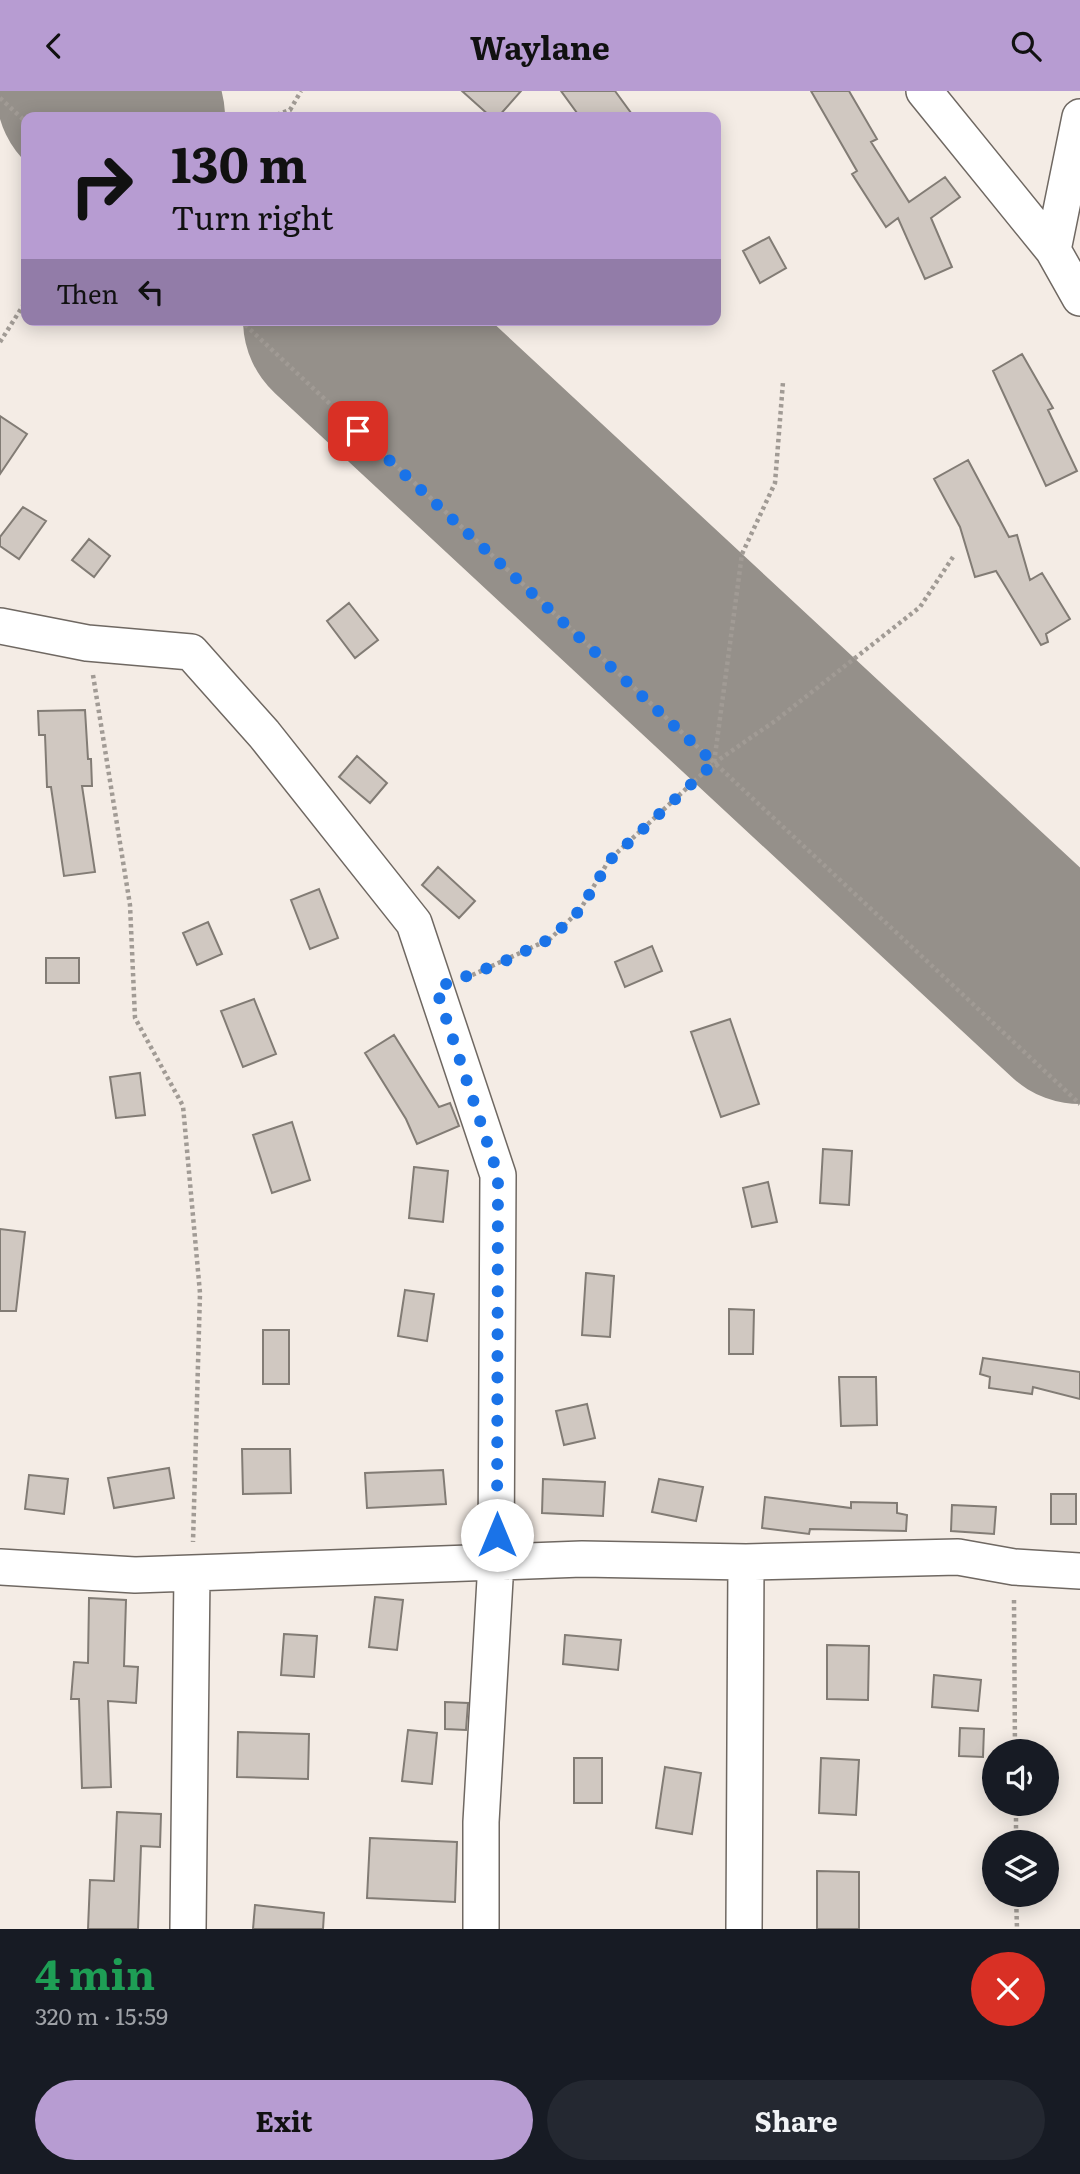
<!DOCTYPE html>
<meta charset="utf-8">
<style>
body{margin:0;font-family:Literata,serif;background:#242831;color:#f1f3f6;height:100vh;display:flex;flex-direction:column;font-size:26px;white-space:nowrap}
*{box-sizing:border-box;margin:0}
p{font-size:23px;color:#9ea1a6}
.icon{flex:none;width:38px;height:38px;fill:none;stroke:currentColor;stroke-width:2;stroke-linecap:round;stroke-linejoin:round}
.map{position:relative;height:1838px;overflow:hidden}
.sheet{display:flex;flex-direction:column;background:#171b24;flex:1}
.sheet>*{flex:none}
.top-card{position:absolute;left:21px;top:21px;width:700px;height:214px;border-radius:14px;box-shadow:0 4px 18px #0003;background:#b79cd2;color:#111;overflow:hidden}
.controls{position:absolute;left:982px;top:1648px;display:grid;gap:14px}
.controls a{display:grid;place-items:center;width:77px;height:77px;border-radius:50%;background:#171b24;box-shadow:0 4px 18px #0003;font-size:35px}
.pin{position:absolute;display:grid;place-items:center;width:60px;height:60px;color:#fff;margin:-30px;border-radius:14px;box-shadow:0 4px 10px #0006}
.me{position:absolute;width:77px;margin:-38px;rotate:0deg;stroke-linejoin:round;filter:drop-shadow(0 0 5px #0008)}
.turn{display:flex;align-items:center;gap:24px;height:147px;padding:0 35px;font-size:32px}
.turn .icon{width:91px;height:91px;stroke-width:2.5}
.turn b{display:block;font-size:49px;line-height:60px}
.then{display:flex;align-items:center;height:66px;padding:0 35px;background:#0003;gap:14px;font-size:26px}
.round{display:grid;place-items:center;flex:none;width:74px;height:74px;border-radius:37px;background:#242831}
.overview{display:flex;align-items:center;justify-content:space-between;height:119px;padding:0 35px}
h1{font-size:42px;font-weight:700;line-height:52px;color:#1e9e55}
.primary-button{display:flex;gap:14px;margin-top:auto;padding:14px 35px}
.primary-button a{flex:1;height:80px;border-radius:42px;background:#b79cd2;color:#111;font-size:28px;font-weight:700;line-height:80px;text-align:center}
.primary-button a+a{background:#242831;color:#f1f3f6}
header{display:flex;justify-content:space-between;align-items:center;height:91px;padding:0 35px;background:#b79cd2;color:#111;font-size:32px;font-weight:700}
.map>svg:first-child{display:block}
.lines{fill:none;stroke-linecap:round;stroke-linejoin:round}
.runway{stroke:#95908a;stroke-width:200}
.building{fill:#d0c8c1;stroke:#827c75;stroke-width:2}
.minor-casing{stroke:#6f6862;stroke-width:38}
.path{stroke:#a19b95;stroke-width:4.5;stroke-dasharray:3.5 3.5;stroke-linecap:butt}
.minor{stroke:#fff;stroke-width:35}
.route{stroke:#1a73e8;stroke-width:12;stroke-dasharray:0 21.6}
</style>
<header><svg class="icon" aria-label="back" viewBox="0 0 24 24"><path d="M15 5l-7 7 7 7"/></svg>Waylane<svg class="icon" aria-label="search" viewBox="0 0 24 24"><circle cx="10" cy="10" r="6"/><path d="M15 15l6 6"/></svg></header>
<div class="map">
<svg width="1080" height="1838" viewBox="0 0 1080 1838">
<rect width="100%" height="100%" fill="#f4ece5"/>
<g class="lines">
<path class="runway" d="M96 0 125 26
M343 229 1080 913"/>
</g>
<path class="building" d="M462 0H521L498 26H491Z
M561 0H615L634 26H580Z
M811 0H849L877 48 871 51 909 111 945 86 960 106 931 127 952 176 925 188 898 127 886 136 852 83 857 80Z
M769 146 786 177 760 192 743 160Z
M1022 263 1053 317 1048 319 1077 380 1046 395 993 280Z
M0 325 27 343 0 383Z
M968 369 1009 446 1017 444 1030 489 1042 482 1070 528 1046 543 1048 551 1041 554 996 480 975 486 960 436 934 388Z
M23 416 46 430 19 468 0 455V446Z
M89 448 110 465 94 486 72 469Z
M349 512 378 549 355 567 327 530Z
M85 619 88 668H91L92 695H82L95 781 64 785 51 696H47L45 644H39L38 620Z
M357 665 387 692 370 712 339 686Z
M438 776 475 810 459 827 422 794Z
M319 798 338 847 310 858 291 809Z
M208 831 222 863 197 874 183 842Z
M652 855 662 880 625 896 615 871Z
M46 867H79V892H46Z
M254 908 276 963 243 976 221 920Z
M730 928 759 1013 721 1026 691 941Z
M394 944 439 1016 450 1012 459 1035 417 1053 406 1028 365 962Z
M140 982 145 1024 116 1027 110 986Z
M292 1031 310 1089 272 1102 253 1044Z
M823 1058 852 1060 849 1114 820 1112Z
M414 1076 448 1080 443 1131 409 1127Z
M768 1091 777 1131 752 1136 743 1097Z
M0 1138 25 1141 16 1220H0Z
M586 1182 614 1185 610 1246 582 1244Z
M405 1199 434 1203 427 1250 398 1245Z
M729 1218 754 1219 753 1263H729Z
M263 1239H289V1293H263Z
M983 1267 1080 1281V1308L1033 1296 1032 1303 989 1297 990 1286 980 1283Z
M839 1286H876L877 1334 841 1335Z
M587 1313 595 1347 564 1354 556 1320Z
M242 1358H290L291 1402 243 1403Z
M169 1377 174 1407 114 1417 108 1387Z
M443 1379 446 1413 367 1417 365 1382Z
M29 1384 68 1388 64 1423 25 1418Z
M543 1388 605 1391 603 1425 542 1422Z
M659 1388 703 1396 696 1430 652 1421Z
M1051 1403H1076V1433H1051Z
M765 1406 851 1417V1411L897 1412V1422L907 1424 906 1440 810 1438 809 1443 762 1437Z
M952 1414 996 1416 994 1443 951 1440Z
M375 1506 403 1509 397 1559 369 1556Z
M89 1507 126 1509 124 1575 138 1576 136 1612 108 1610 111 1696 82 1697 79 1608H71L74 1571 88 1572Z
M284 1543 317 1545 314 1586 281 1584Z
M565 1544 621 1549 618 1579 563 1573Z
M827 1554 869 1555 868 1609 827 1608Z
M934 1584 981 1589 978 1620 932 1616Z
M445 1611 468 1612 466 1639 445 1638Z
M960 1637 984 1638 983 1666 959 1665Z
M408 1639 437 1642 432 1693 402 1690Z
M238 1641 309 1643 308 1688 237 1686Z
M574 1667H602V1712H574Z
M821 1667 859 1669 856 1724 819 1722Z
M665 1676 701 1682 692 1743 656 1737Z
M117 1721 161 1723 160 1756 141 1755 138 1838H88L90 1789 114 1790Z
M370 1747 457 1751 455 1811 367 1807Z
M817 1780 859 1781V1838H817Z
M255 1814 324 1822 323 1838H253Z"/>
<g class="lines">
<defs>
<path id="minor" d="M924 0 1053 159 1080 207
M1053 159 1080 26
M0 535 87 552 191 561 264 643 414 832 498 1084 496 1471 481 1731V1838
M0 1476 135 1484 582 1468 746 1471 958 1466 1014 1476 1080 1480
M188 1838 192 1482
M744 1838 746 1471"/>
</defs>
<use href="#minor" class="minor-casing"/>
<path class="path" d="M0 7 26 31
M270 26 290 19 301 0
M240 229 1080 1013
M0 251 26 210
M93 584 130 814 135 927 183 1015 200 1202 193 1451
M714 672 775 630 920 516 953 466
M466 887 550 848 580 819 609 769 714 672 742 463 775 392 783 291
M1014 1509 1015 1661
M1016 1713V1752
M1016 1804 1017 1838"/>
<use href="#minor" class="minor"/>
</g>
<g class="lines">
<path class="route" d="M358 340 714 672 610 769 580 819 550 848 503 871 436 897 498 1084 497 1444"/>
</g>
</svg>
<div class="controls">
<a><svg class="icon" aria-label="sound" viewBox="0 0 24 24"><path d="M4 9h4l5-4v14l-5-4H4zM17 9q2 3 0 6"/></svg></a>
<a><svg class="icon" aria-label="layers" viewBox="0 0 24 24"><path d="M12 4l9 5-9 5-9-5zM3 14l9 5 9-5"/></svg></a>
</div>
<div class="pin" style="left:358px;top:340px;background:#d93025"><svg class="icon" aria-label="arrive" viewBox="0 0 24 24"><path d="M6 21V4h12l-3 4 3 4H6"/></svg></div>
<svg class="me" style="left:497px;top:1444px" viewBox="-20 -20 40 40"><circle r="19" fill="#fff"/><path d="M0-13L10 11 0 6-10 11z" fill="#1a73e8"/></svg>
<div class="top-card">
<div class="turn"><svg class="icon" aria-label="right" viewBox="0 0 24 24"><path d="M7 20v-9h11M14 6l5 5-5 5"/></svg><div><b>130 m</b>Turn right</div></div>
<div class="then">Then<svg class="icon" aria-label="left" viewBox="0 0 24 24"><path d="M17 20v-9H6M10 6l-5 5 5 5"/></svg></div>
</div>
</div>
<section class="sheet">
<div class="overview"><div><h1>4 min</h1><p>320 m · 15:59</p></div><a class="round" style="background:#d93025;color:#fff"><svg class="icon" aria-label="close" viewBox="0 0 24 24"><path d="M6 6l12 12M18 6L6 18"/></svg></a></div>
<div class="primary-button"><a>Exit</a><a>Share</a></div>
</section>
